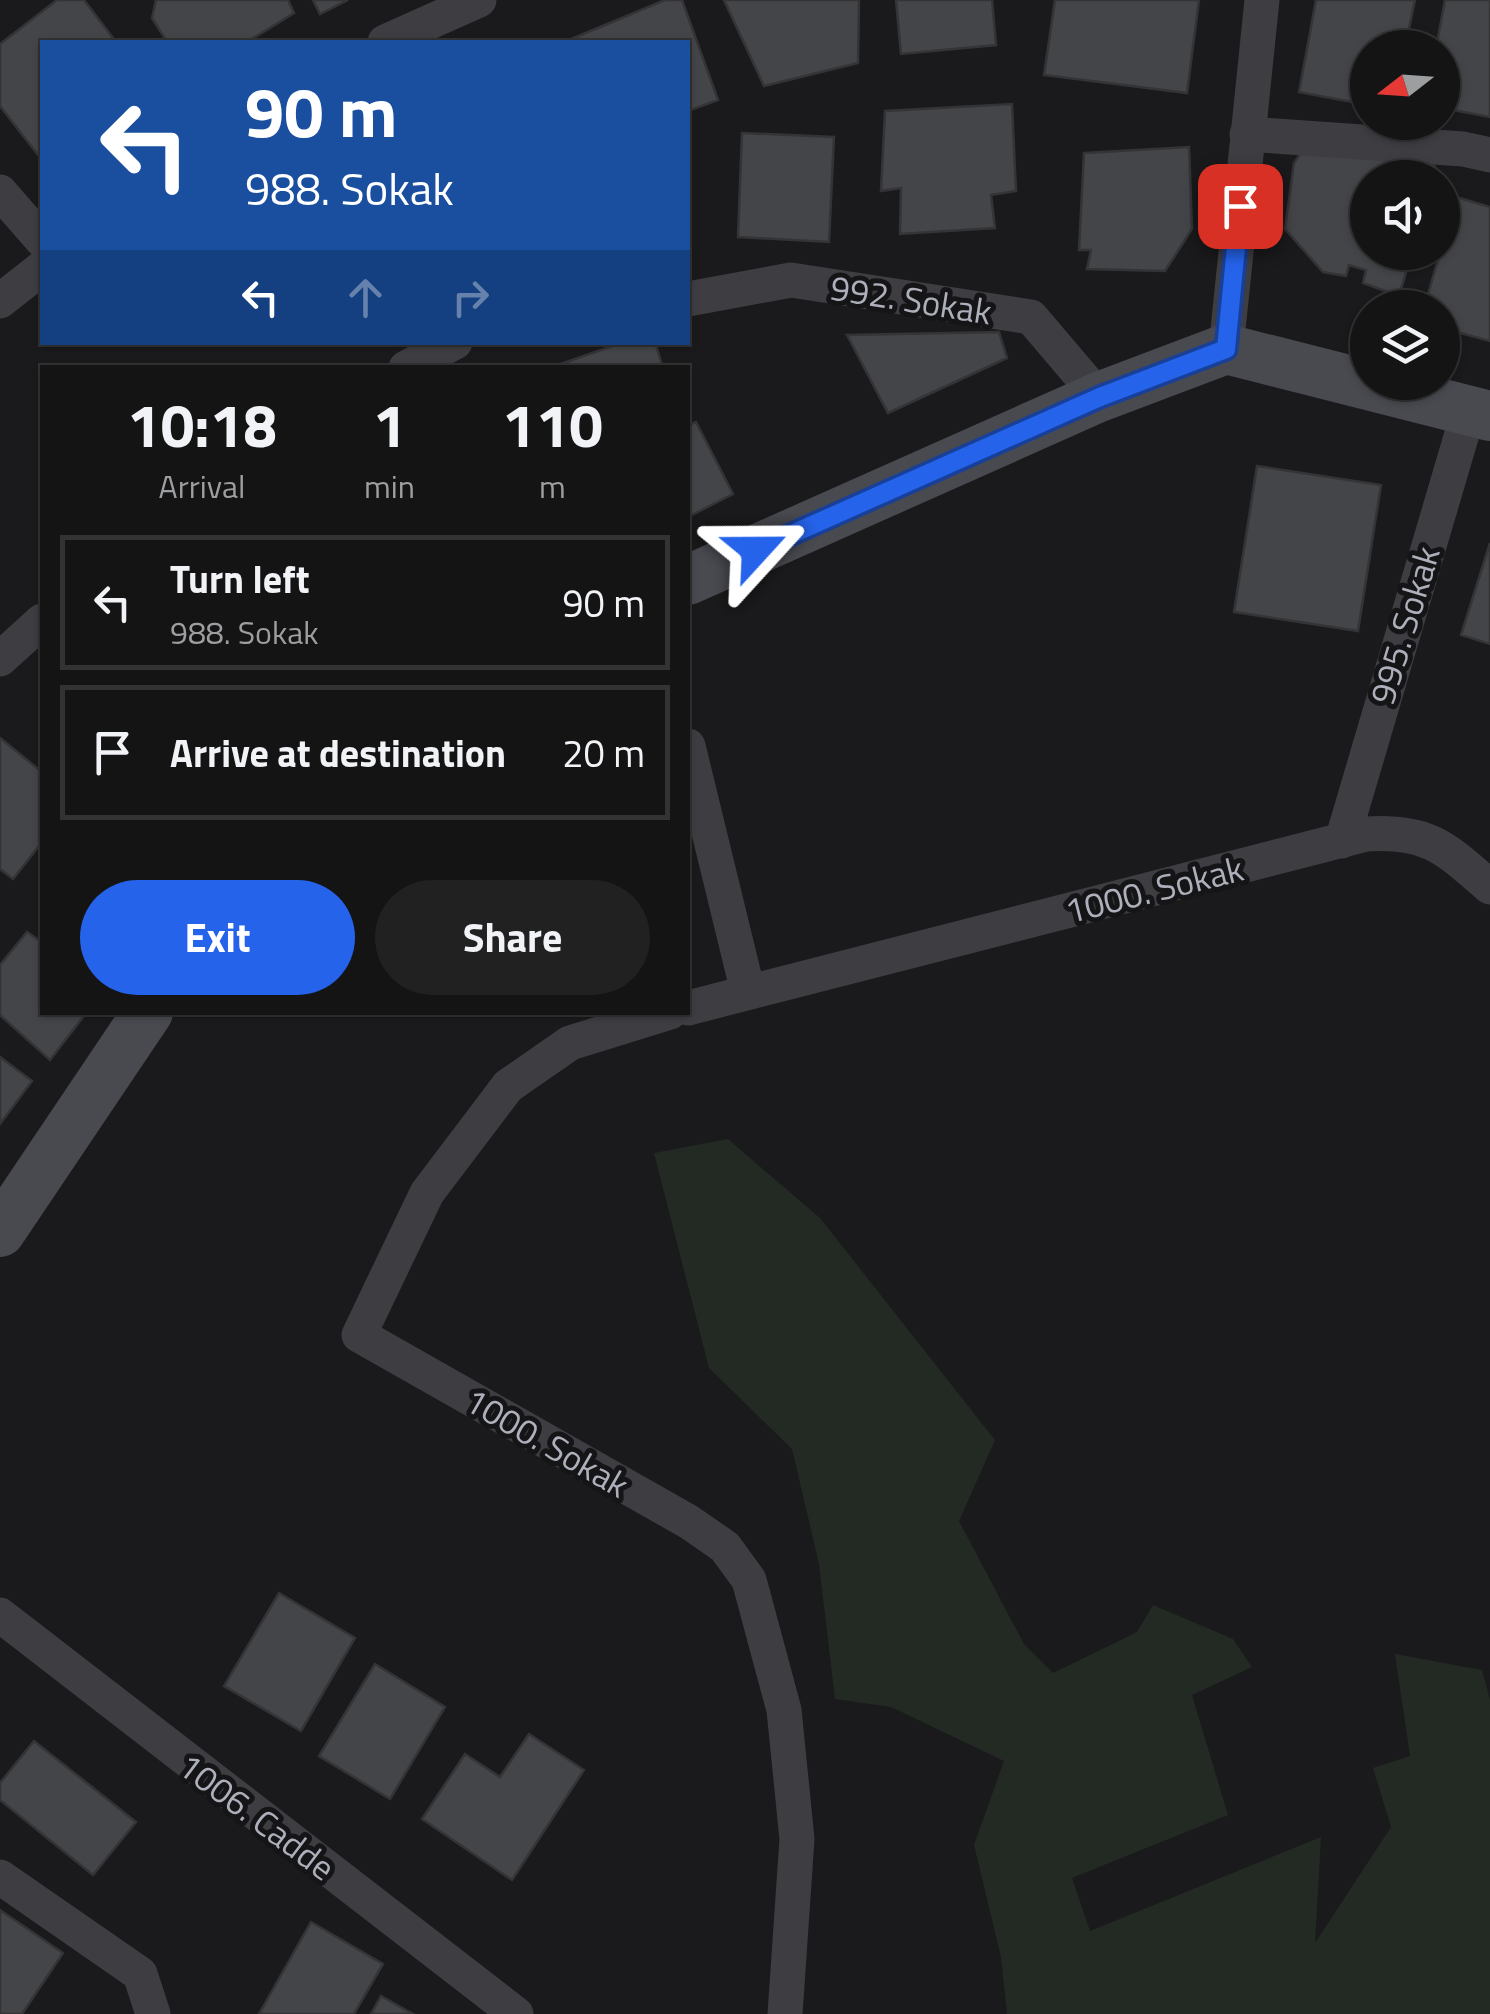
<!DOCTYPE html>
<style>
body{margin:0;font-family:"Titillium Web",sans-serif;background:#212122;color:#f1f3f6;height:100vh;display:flex;flex-direction:column;font-size:38px;white-space:nowrap}
*{box-sizing:border-box;margin:0}
p{font-size:32px;color:#9d9ea0}
.icon{flex:none;width:55px;height:55px;fill:none;stroke:currentColor;stroke-width:2;stroke-linecap:round;stroke-linejoin:round}
.map{position:relative;flex:1;overflow:hidden}
.drawer{position:absolute;left:40px;top:365px;width:650px;height:650px;display:flex;flex-direction:column;background:#141415;border-radius:0px;box-shadow:0 2px 8px #0004,0 0 0 2px #333334}
.drawer>*{flex:none}
.top-card{position:absolute;left:40px;top:40px;width:650px;height:305px;border-radius:0px;box-shadow:0 2px 8px #0004,0 0 0 2px #333334;background:#1a4fa0;color:#fff;overflow:hidden}
.needle{width:65px;rotate:253deg}
.controls{position:absolute;left:1350px;top:30px;display:grid;gap:20px}
.controls a{display:grid;place-items:center;width:110px;height:110px;border-radius:50%;background:#141415;box-shadow:0 2px 8px #0004,0 0 0 2px #333334;font-size:50px}
.pin{position:absolute;display:grid;place-items:center;width:85px;height:85px;color:#fff;margin:-42px;border-radius:20px;box-shadow:0 5px 15px #0006}
.me{position:absolute;width:110px;margin:-55px;rotate:66deg;stroke-linejoin:round;filter:drop-shadow(0 0 8px #0008)}
.turn{display:flex;align-items:center;gap:35px;height:210px;padding:0 40px;font-size:45px}
.turn .icon{width:130px;height:130px;stroke-width:2.5}
.turn b{display:block;font-size:70px;line-height:85px}
.lanes{display:flex;align-items:center;height:95px;padding:0 40px;background:#0003;justify-content:center;gap:50px;direction:ltr}
.lanes .off{opacity:.35}
.eta{display:flex;justify-content:space-evenly;align-items:center;height:170px;text-align:center}
.eta b{font-size:60px;font-weight:700;line-height:70px}
.primary-button{display:flex;gap:20px;margin-top:auto;padding:20px 40px}
.primary-button a{flex:1;height:115px;border-radius:60px;background:#2563eb;color:#fff;font-size:40px;font-weight:700;line-height:115px;text-align:center}
.primary-button a+a{background:#212122;color:#f1f3f6}
ul{padding:0;list-style:none}
li{display:flex;align-items:center;gap:30px;height:135px;margin:0 20px 15px;padding:0 20px;border:5px solid #333334;border-radius:0px}
li div{flex:1}
li b{display:block;font-size:38px}
li em{font-style:normal}
.map>svg:first-child{display:block}
.green{fill:#222a23}
.building{fill:#444549;stroke:#343437;stroke-width:2.5}
.lines{fill:none;stroke-linecap:round;stroke-linejoin:round}
.street{stroke:#3d3d42;stroke-width:35}
.secondary{stroke:#494a50;stroke-width:50}
.route-casing{stroke:#184099;stroke-width:25}
.route{stroke:#2563eb;stroke-width:18}
.labels{text-anchor:middle;dominant-baseline:central;stroke-width:10;stroke-linejoin:round;paint-order:stroke}
.street-label{font-size:35px;fill:#adb0ba;stroke:#151517}
</style>
<div class="map">
<svg width="1490" height="2014" viewBox="0 0 1490 2014">
<rect width="100%" height="100%" fill="#1a1a1c"/>
<path class="green" d="M728 1139 820 1218 995 1440 959 1521 1024 1644 1053 1673 1137 1632 1153 1605 1233 1639 1252 1667 1192 1695 1228 1815 1072 1878 1090 1931 1321 1837 1315 1943 1391 1827 1373 1768 1410 1756 1395 1654 1482 1670 1490 1700V2014H1007L1001 1957 974 1845 1004 1761 891 1707 835 1699 819 1564 792 1449 709 1368 654 1153Z"/>
<path class="building" d="M57 0H84L116 42H42V160L0 106V44Z
M156 0H288L294 13 247 42H167L152 18Z
M313 0H348L320 14Z
M665 0H682L718 100 688 111V42H564Z
M724 0H859L858 63 764 86Z
M896 0H992L996 45 901 54Z
M1055 0H1199L1187 93 1044 75Z
M1316 0H1415L1405 48H1368V105L1299 92Z
M1445 0H1490V117L1442 108V48H1436Z
M1012 104 1016 191 991 195 995 228 900 234 901 188 881 191 885 111Z
M742 133 834 137 829 242 738 237Z
M1189 147 1192 229 1165 271 1087 269 1091 250H1079L1084 153Z
M1305 147 1431 161 1437 170 1434 178H1368V252H1412L1399 296 1363 283 1366 270 1349 265 1346 276 1323 272 1285 229 1294 163Z
M1456 197 1490 207V341L1442 328V308H1424Z
M999 332 1007 358 888 413 847 335Z
M624 342H655L663 368H549Z
M696 422 733 494 688 517V426Z
M1257 466 1381 485 1358 631 1234 612Z
M1490 543V644L1461 635Z
M0 738 42 772V842L13 879 0 869Z
M27 932 42 942V1012H87L50 1060 0 1015V965Z
M0 1057 32 1081 0 1124Z
M279 1593 355 1638 301 1731 224 1686Z
M375 1664 445 1707 390 1799 319 1756Z
M529 1734 584 1770 512 1880 422 1819 465 1754 500 1777Z
M34 1741 136 1822 93 1875 0 1800V1783Z
M0 1910 63 1953 22 2014H0Z
M311 1922 383 1964 354 2014H259Z
M381 1996 413 2014H371Z"/>
<g class="lines">
<path class="street" d="M385 42 479 0
M1247 134 1463 149 1490 155
M0 192 42 240
M688 299 791 280 1031 317 1099 397
M0 301 42 268
M1226 349 1262 0
M406 368 455 342
M0 659 42 621
M688 746 748 992
M1342 841 1469 410
M688 1008 1366 834C1429 830 1445 848 1490 887
M670 1012 570 1043 508 1086 427 1193 359 1335 689 1522 725 1547 749 1580 784 1710 797 1839 785 2014
M0 1615 516 2014
M0 1877 140 1974 153 2014"/>
<path class="secondary" d="M688 580 1099 397 1226 349 1490 416
M0 1232 148 1012"/>
</g>
<g class="lines">
<defs>
<path id="route" d="M756 550 1100 397 1226 349 1240 206"/>
</defs>
<use href="#route" class="route-casing"/>
<use href="#route" class="route"/>
</g>
<g class="labels">
<g class="street-label">
<text transform="translate(911 299) rotate(9)">992. Sokak</text>
<text transform="translate(1404 625) rotate(-73)">995. Sokak</text>
<text transform="translate(1154 889) rotate(-14)">1000. Sokak</text>
<text transform="translate(547 1442) rotate(30)">1000. Sokak</text>
<text transform="translate(257 1816) rotate(37)">1006. Cadde</text>
</g>
</g>
</svg>
<div class="controls">
<a><svg class="needle" viewBox="-14 -14 28 28"><path d="M0-13l5 13h-10z" fill="#e53935"/><path d="M0 13l5-13h-10z" fill="#9d9ea0"/></svg></a>
<a><svg class="icon" aria-label="sound" viewBox="0 0 24 24"><path d="M4 9h4l5-4v14l-5-4H4zM17 9q2 3 0 6"/></svg></a>
<a><svg class="icon" aria-label="layers" viewBox="0 0 24 24"><path d="M12 4l9 5-9 5-9-5zM3 14l9 5 9-5"/></svg></a>
</div>
<div class="pin" style="left:1240px;top:206px;background:#d93025"><svg class="icon" aria-label="arrive" viewBox="0 0 24 24"><path d="M6 21V4h12l-3 4 3 4H6"/></svg></div>
<svg class="me" style="left:756px;top:550px" viewBox="-20 -20 40 40"><path d="M0-17L14 15 0 8-14 15z" fill="#2563eb" stroke="#fff" stroke-width="4"/></svg>
<div class="top-card">
<div class="turn"><svg class="icon" aria-label="left" viewBox="0 0 24 24"><path d="M17 20v-9H6M10 6l-5 5 5 5"/></svg><div><b>90 m</b>988. Sokak</div></div>
<div class="lanes"><svg class="icon" aria-label="left" viewBox="0 0 24 24"><path d="M17 20v-9H6M10 6l-5 5 5 5"/></svg><svg class="icon off" aria-label="ahead" viewBox="0 0 24 24"><path d="M12 20V5M6 11l6-6 6 6"/></svg><svg class="icon off" aria-label="right" viewBox="0 0 24 24"><path d="M7 20v-9h11M14 6l5 5-5 5"/></svg></div>
</div>
<section class="drawer">
<div class="eta">
<div><b>10:18</b><p>Arrival</p></div>
<div><b>1</b><p>min</p></div>
<div><b>110</b><p>m</p></div>
</div>
<ul>
<li><svg class="icon" aria-label="left" viewBox="0 0 24 24"><path d="M17 20v-9H6M10 6l-5 5 5 5"/></svg><div><b>Turn left</b><p>988. Sokak</p></div><em>90 m</em></li>
<li><svg class="icon" aria-label="arrive" viewBox="0 0 24 24"><path d="M6 21V4h12l-3 4 3 4H6"/></svg><div><b>Arrive at destination</b></div><em>20 m</em></li>
</ul>
<div class="primary-button"><a>Exit</a><a>Share</a></div>
</section>
</div>
